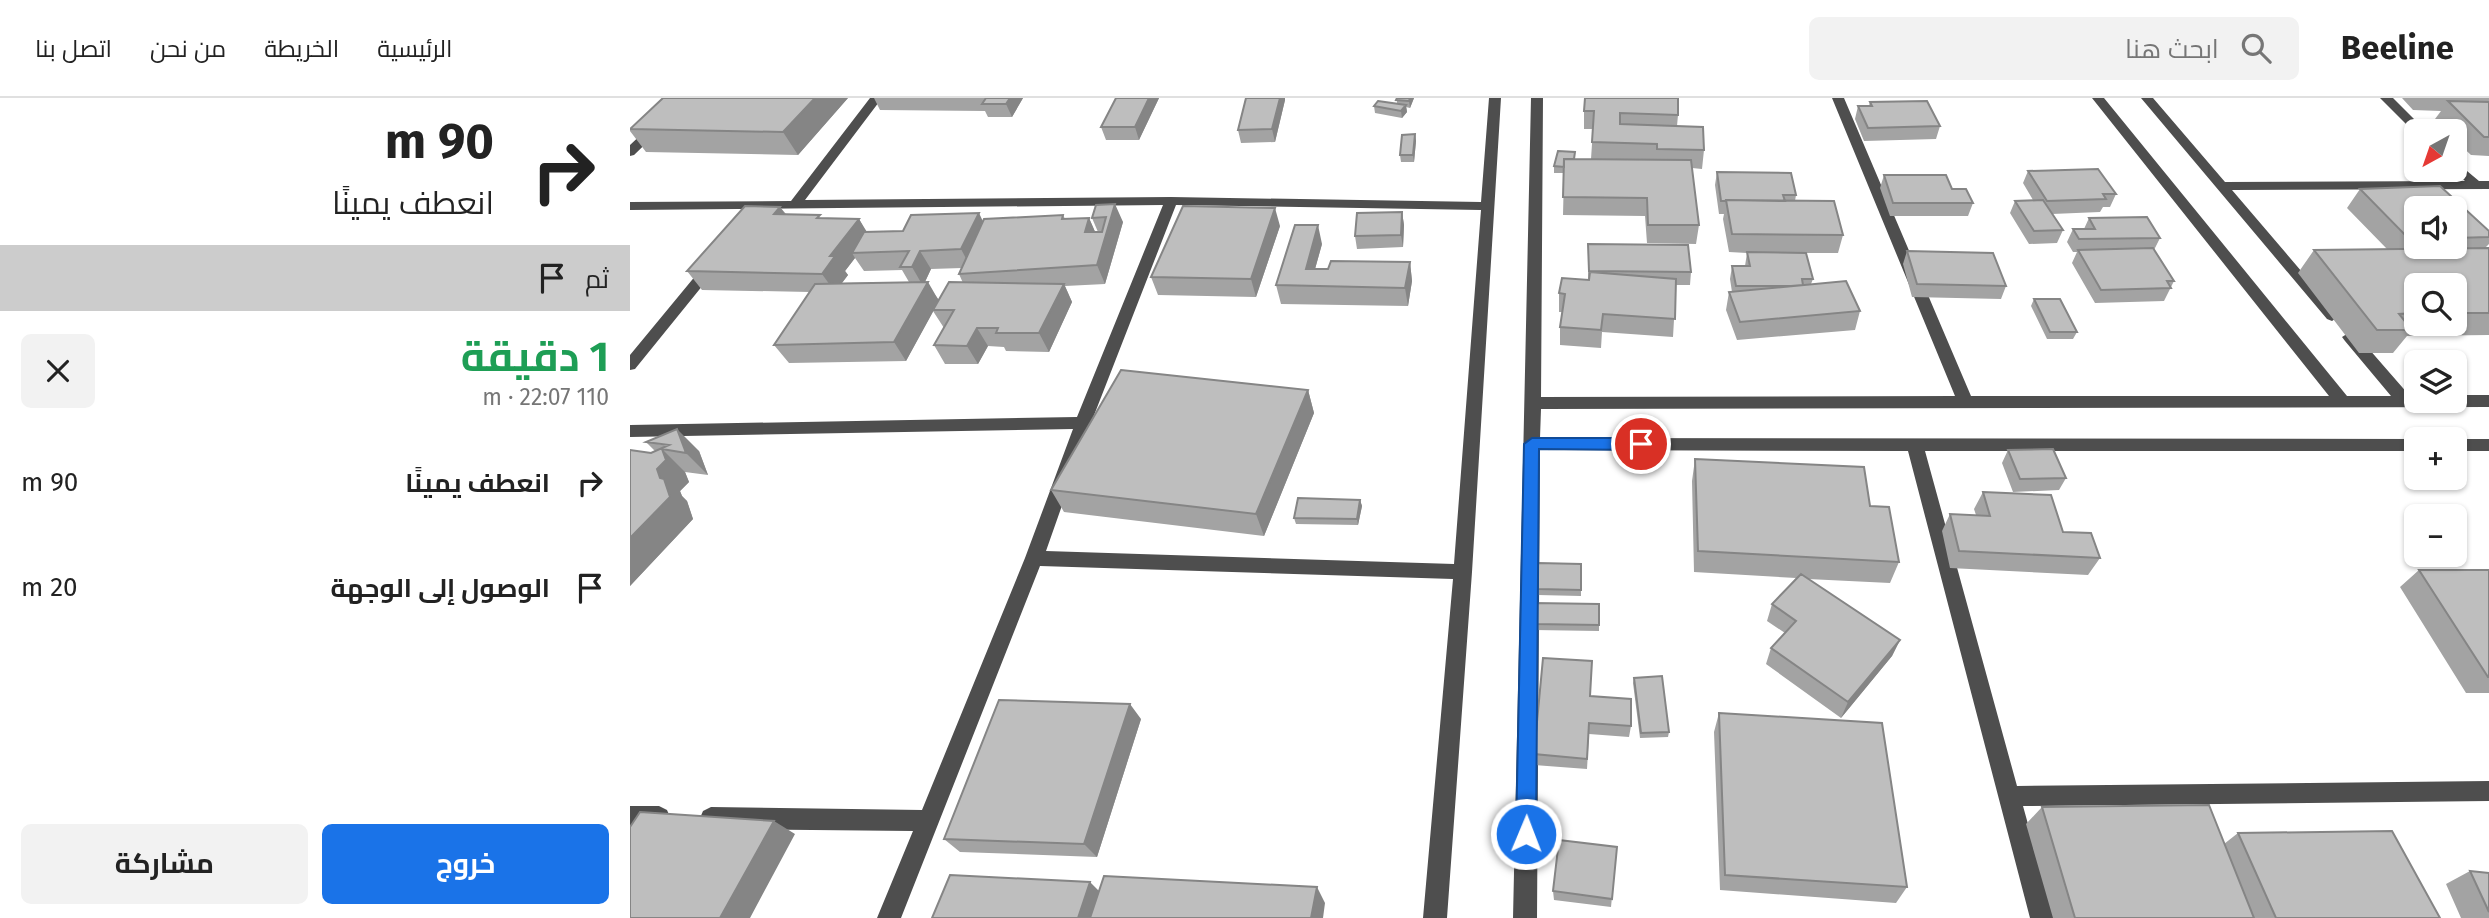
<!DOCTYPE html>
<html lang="ar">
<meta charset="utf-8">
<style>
body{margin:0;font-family:"Fira Sans",Cairo,sans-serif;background:#f2f2f2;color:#222;direction:rtl;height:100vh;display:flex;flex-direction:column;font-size:26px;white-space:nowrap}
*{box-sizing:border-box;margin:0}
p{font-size:23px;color:#767676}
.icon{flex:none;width:38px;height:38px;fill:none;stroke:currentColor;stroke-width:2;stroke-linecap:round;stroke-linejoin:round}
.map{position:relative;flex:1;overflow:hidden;direction:ltr}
.side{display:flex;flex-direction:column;background:#fff;width:630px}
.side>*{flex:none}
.hud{background:#fff;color:#222;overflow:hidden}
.needle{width:46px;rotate:220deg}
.buttons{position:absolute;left:1774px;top:21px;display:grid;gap:14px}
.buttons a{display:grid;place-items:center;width:63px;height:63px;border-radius:10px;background:#fff;box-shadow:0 2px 5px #0004;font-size:35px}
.pin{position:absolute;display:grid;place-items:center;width:60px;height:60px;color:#fff;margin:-30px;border:4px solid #fff;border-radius:50%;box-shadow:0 2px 7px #0007}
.me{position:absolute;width:77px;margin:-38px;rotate:1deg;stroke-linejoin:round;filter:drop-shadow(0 0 5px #0008)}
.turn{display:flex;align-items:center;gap:24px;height:147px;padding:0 21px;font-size:32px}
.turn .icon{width:91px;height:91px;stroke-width:2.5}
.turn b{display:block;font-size:49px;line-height:60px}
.then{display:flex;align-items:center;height:66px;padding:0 21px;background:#0003;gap:14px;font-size:26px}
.round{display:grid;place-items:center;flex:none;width:74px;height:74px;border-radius:10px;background:#f2f2f2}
.head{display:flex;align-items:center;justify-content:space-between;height:119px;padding:0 21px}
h1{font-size:42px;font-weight:700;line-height:52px;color:#1e9e55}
.button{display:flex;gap:14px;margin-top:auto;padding:14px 21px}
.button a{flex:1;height:80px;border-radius:10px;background:#1a73e8;color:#fff;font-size:28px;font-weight:700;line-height:80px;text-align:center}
.button a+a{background:#f2f2f2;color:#222}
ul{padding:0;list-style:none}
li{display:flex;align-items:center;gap:21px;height:105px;padding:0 21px}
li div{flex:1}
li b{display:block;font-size:26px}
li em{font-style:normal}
header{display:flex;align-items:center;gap:42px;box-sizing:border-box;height:98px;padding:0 35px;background:#fff;border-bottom:2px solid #e0e0e0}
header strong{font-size:33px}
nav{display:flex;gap:38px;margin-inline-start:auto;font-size:24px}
.search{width:490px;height:63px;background:#f2f2f2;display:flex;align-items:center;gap:18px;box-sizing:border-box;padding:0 24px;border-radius:10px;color:#767676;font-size:26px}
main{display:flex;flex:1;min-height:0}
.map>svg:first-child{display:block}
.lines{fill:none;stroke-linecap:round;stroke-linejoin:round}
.minor{fill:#4e4e4e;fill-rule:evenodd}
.wall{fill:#a3a3a3;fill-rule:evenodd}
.shaded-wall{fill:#858585}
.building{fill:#bebebe;stroke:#858585;stroke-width:2}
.route{fill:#1a73e8;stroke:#114b97;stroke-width:2}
</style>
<header>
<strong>Beeline</strong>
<div class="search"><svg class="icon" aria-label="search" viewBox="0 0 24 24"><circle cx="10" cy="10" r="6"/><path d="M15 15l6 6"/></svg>ابحث هنا</div>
<nav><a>الرئيسية</a><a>الخريطة</a><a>من نحن</a><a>اتصل بنا</a></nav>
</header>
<main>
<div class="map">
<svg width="1859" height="820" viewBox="0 0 1859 820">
<rect width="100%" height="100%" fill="#fff"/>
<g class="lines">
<path class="minor" d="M50 0H63L4 57 0 58V47Z
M240 0H252L175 102 541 99 851 104 859 0H871L842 474 817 820H793L823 481 410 468 271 820H247L283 733 81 731 73 727 70 720 73 713 81 709 292 712 395 460 443 331 0 339V327L447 319 533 107 0 112V104L161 103ZM546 107 851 112 824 466 416 453 461 325Z
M901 0H913L911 299 1325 298 1202 0H1214L1341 298H1699L1462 0H1474L1717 298H1761L1715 243 1712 239 1720 234 1725 235 1779 297H1787V303H1825V297H1859V309L911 311 910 340 1788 341 1787 353H1295L1387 688 1859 683V703L1393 708 1424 820H1400L1278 353 910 352 907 820H883Z
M1511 0H1523L1595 84 1835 83 1823 72H1825V63L1849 83H1859V91L1602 92 1707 215 1709 218 1702 223 1697 221Z
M1750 0H1763L1796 33 1786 36Z
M81 164 88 168 86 171 5 271 0 272V257L76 165Z
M1824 341H1859V353H1825Z
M0 708H29L37 712 40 719 37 726 29 730H0Z"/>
</g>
<path class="wall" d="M218 0 168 57 16 54 0 33V30Z
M244 0H393L382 19H358L355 13 250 12Z
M486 0H529L509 42H476L471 29Z
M616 0H655V2L645 44 611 45 608 32Z
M767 0H784L780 10 776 9 777 14 772 20 745 15 744 8 767 6Z
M1772 0H1859V58L1841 57 1825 42V33H1817L1805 21 1811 13 1783 12Z
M1240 4 1310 28 1306 41 1234 43 1225 21 1228 8H1239Z
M954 13 1048 17 1047 28 1074 52 1072 71 1062 70 1069 127 1066 146 1017 145 1015 118 933 117 934 75H924V68L945 61H961L963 31H954Z
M785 36 786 43 784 64H771L770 57Z
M1398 73 1486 96 1480 109H1473L1470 114 1422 116 1433 132 1427 145 1399 146 1380 115 1385 103 1403 102 1393 85Z
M1087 74 1166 97 1165 103 1213 137 1208 155H1176L1183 181 1181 186 1230 213 1225 232 1107 242 1096 212 1099 194H1102L1100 181 1102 168H1115L1117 155 1099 154 1093 121 1094 116H1089L1085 87Z
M1254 77 1322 91 1343 105 1338 118H1260L1250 90Z
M1810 88 1859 133V146L1855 150H1859V237L1777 238 1763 255H1729L1668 175 1684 152 1757 151 1717 110 1730 91ZM1787 110H1825V149H1787ZM1787 187H1825V226H1787Z
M466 107 493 124 475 186 435 188 442 204 419 254 376 253 374 249 358 248 348 266H315L304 247 314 230 303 213 276 263 159 265 144 247 180 194 72 192 57 173 150 109 156 116 193 120 229 121 236 134 273 133 353 124 433 117 435 121 459 120 465 134H468L462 120ZM225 160 234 173 272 172 279 184 212 185 218 177 215 173ZM332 170 329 176 333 185 309 202 295 184 301 171Z
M772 114 774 127 773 149 727 151 725 138Z
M1459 120 1530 140 1524 152 1544 183 1534 203 1465 205 1442 165 1447 154H1443L1437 144 1443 131H1454Z
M650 128 626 199 528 197 521 179Z
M692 146 685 171H698L780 164 782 183 778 208 651 206 646 187Z
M958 146 1061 174 1060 187H1046L1043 239 972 234 971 250 930 247V229L932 214H929V195L958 182Z
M1277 153 1376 188 1371 201 1282 199 1273 166Z
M1404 201 1447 234 1443 241H1417L1401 208Z
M678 292 684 315 634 438 434 414 421 392Z
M16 344 69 353 78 377 55 374 59 384 50 393 52 398 57 403 63 421 0 488V352L21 355 25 353Z
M1378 352 1436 380 1429 392 1383 394 1372 365Z
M1065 361 1240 408 1269 464 1260 485 1178 481 1270 542 1262 558 1211 620 1136 566 1141 550 1155 535 1137 523 1142 506 1166 480 1064 474 1062 383Z
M1353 394 1433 434 1470 460 1458 477 1320 470 1312 433 1320 416 1346 417 1344 411Z
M730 402 732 408 728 427 666 426 664 420Z
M908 465 951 466V498L908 497Z
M1789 472H1859V595H1836L1770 489Z
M904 526 969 527V533L904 532Z
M1004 580 1039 634 1038 639 1010 640 1003 585Z
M960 598 1001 628 999 639 959 636 957 671 904 667V656Z
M1089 615 1277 789 1266 805 1090 792 1084 634Z
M511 621 467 759 330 754 314 741Z
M1412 709 1594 746 1608 735 1810 820H1423L1396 726Z
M987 749 981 809 924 802 923 793Z
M1840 773 1859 775V820H1831L1816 786Z"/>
<path class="shaded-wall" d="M185 0H218L168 57 153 34Z
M380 0H393L382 19 376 6Z
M519 0H529L509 42 505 29Z
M650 0H655V2L645 44 642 31Z
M780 0H784L780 10 779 3Z
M776 7 777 14 772 20 771 13Z
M785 36 786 43 784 64 783 57Z
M485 106 493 124 475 186 467 167Z
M150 109 163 127 144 116Z
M645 110 650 128 626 199 621 181Z
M772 114 774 127 773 149 771 137Z
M349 115 358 134 341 170 331 151Z
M459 120 467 138 455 134Z
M229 121 240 139 222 155 225 160 215 173 218 177 205 194 192 176 200 158Z
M688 127 692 146 680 189 676 171Z
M290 153 301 171 293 188 282 169Z
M780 164 782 183 778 208 775 190Z
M298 184 309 203 276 263 264 244Z
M434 186 442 204 419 254 409 235Z
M347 230 358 248 348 266 337 248Z
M678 292 684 315 634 438 626 416Z
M47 331 69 353 78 377 56 355Z
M32 351 55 374 59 384 50 393 52 398 57 403 63 421 0 488V440L30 380 27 371Z
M730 402 732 408 728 427 727 421Z
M1270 542 1262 558 1211 620 1218 604Z
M500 606 511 621 467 759 454 746Z
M144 723 165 736 120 820H90Z
M460 784 473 797 465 820H448Z
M687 789 695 805 693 820H681Z"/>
<path class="building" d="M33 0H185L153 34 0 31Z
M356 0H380L376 6H352Z
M486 0H519L505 29H471Z
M616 0H650L642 31 608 32Z
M767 0H780L779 3 766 2Z
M955 0H1048V17L990 15V26L1073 29 1074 52 1027 51V46L962 44 964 13H954Z
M748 3 776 7 771 13 744 8Z
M1297 3 1310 28 1238 30 1228 8H1242L1240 4Z
M1818 3 1859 4V39H1854Z
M785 36 783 57H770L772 37Z
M928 53 945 54 944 61H934V69L924 68Z
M934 61 1061 62 1069 127H1018L1017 100 933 99Z
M1468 71 1486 96H1473L1476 101 1417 103 1398 73Z
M1087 74 1161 75 1166 97H1153L1155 103 1096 102V103H1091Z
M1254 77H1316L1322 91H1336L1343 105H1263Z
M1810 88 1859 133V139L1825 140V110H1787V142L1781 143 1730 91Z
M1096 102 1204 103 1213 137 1102 136Z
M1413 102 1433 132 1404 133 1385 103Z
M485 106 467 167 329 176 354 121 433 117 432 121 459 120 455 134H472L476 119 462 120 466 107Z
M115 108 150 109 144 116 190 117 187 120 229 121 200 158H205L192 176 57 173Z
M553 108 645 110 621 181 521 179Z
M772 114 771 137 725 138 727 115Z
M349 115 331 151 290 153 282 169H270L279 153 222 155 234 134 273 133 281 117Z
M1517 119 1530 140 1449 141 1443 131H1465L1459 120Z
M665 127H688L676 171H698L701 163 780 164 775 190 646 187Z
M958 146 1058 147 1061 174 959 173Z
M1523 150 1544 183H1537L1541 190 1471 192 1448 152Z
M1859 150V215H1825V187H1787V215L1769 216 1782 232H1747L1684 152Z
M1277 153 1363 155 1376 188 1287 186Z
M1117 154 1176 155 1183 181H1172L1173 187 1161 188H1106L1102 168H1120Z
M960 174 1046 181 1045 221 973 216 971 232 930 229 935 196 929 195 932 180 959 182Z
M1216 183 1230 213 1110 224 1099 194Z
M298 184 264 244 144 247 185 186Z
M319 184 434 186 409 235H366L368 230H347L337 248 304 247 324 212H303Z
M1404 201H1430L1447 234H1420Z
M491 272 678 292 626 416 421 392Z
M47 331 56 355 32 351 36 362 27 371 30 380 34 381 40 399 0 440V352L21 355 39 347 16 344Z
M1423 351 1436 380 1390 381 1378 352Z
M1065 361 1234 369 1240 408 1259 409 1269 464 1068 453Z
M1353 394 1421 397 1433 434 1461 435 1470 460 1329 453 1320 416 1360 418Z
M668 400 730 402 727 421 664 420Z
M908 465 951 466V492L908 491Z
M1789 472H1859V579H1858Z
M1171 476 1270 542 1218 604 1141 550 1166 523 1142 506Z
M904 505 969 506V527L904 526Z
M913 560 962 563 960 598 1001 601V628L959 625 957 661 904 656Z
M1032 578 1039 634 1011 635 1004 580Z
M369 602 500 606 454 746 314 741Z
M1089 615 1252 625 1277 789 1095 777Z
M1579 707 1624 820H1445L1412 709Z
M10 714 144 723 90 820H0V729Z
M1762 733 1810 820H1646L1608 735Z
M929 742 987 749 982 801 923 793Z
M1840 773 1859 775V814Z
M320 777 460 784 448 820H302Z
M474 778 687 789 681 820H460Z"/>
<path class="route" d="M902 340H1011L1019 346 1011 352 909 351 906 736 903 743 896 746 889 743 886 736 894 346Z"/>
</svg>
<div class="buttons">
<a><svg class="needle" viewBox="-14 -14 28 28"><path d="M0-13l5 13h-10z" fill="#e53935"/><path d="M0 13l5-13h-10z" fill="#767676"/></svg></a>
<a><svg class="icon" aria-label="sound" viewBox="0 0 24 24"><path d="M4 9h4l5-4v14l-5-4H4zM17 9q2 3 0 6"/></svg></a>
<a><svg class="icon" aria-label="search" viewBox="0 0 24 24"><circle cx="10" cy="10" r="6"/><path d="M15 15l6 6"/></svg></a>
<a><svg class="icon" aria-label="layers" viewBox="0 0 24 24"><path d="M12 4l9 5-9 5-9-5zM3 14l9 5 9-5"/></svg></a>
<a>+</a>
<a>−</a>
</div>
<div class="pin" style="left:1011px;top:346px;background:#d93025"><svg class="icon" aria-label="arrive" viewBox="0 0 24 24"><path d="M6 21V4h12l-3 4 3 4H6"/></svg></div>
<svg class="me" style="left:896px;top:736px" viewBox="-20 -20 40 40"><circle r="17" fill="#1a73e8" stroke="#fff" stroke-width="3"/><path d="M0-11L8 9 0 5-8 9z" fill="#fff"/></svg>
</div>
<section class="side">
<div class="hud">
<div class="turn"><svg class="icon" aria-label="right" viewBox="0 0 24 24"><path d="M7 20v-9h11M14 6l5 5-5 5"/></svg><div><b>90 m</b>انعطف يمينًا</div></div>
<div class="then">ثم<svg class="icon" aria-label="arrive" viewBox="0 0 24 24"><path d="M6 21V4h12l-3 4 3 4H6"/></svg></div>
</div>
<div class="head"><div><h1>1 دقيقة</h1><p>110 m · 22:07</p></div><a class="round"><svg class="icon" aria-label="close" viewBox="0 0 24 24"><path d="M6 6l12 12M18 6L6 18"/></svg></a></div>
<ul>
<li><svg class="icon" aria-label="right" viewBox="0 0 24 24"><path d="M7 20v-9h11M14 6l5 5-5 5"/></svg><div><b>انعطف يمينًا</b></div><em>90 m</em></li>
<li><svg class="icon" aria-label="arrive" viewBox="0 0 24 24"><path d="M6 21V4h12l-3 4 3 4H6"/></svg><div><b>الوصول إلى الوجهة</b></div><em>20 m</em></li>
</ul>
<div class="button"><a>خروج</a><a>مشاركة</a></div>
</section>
</main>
